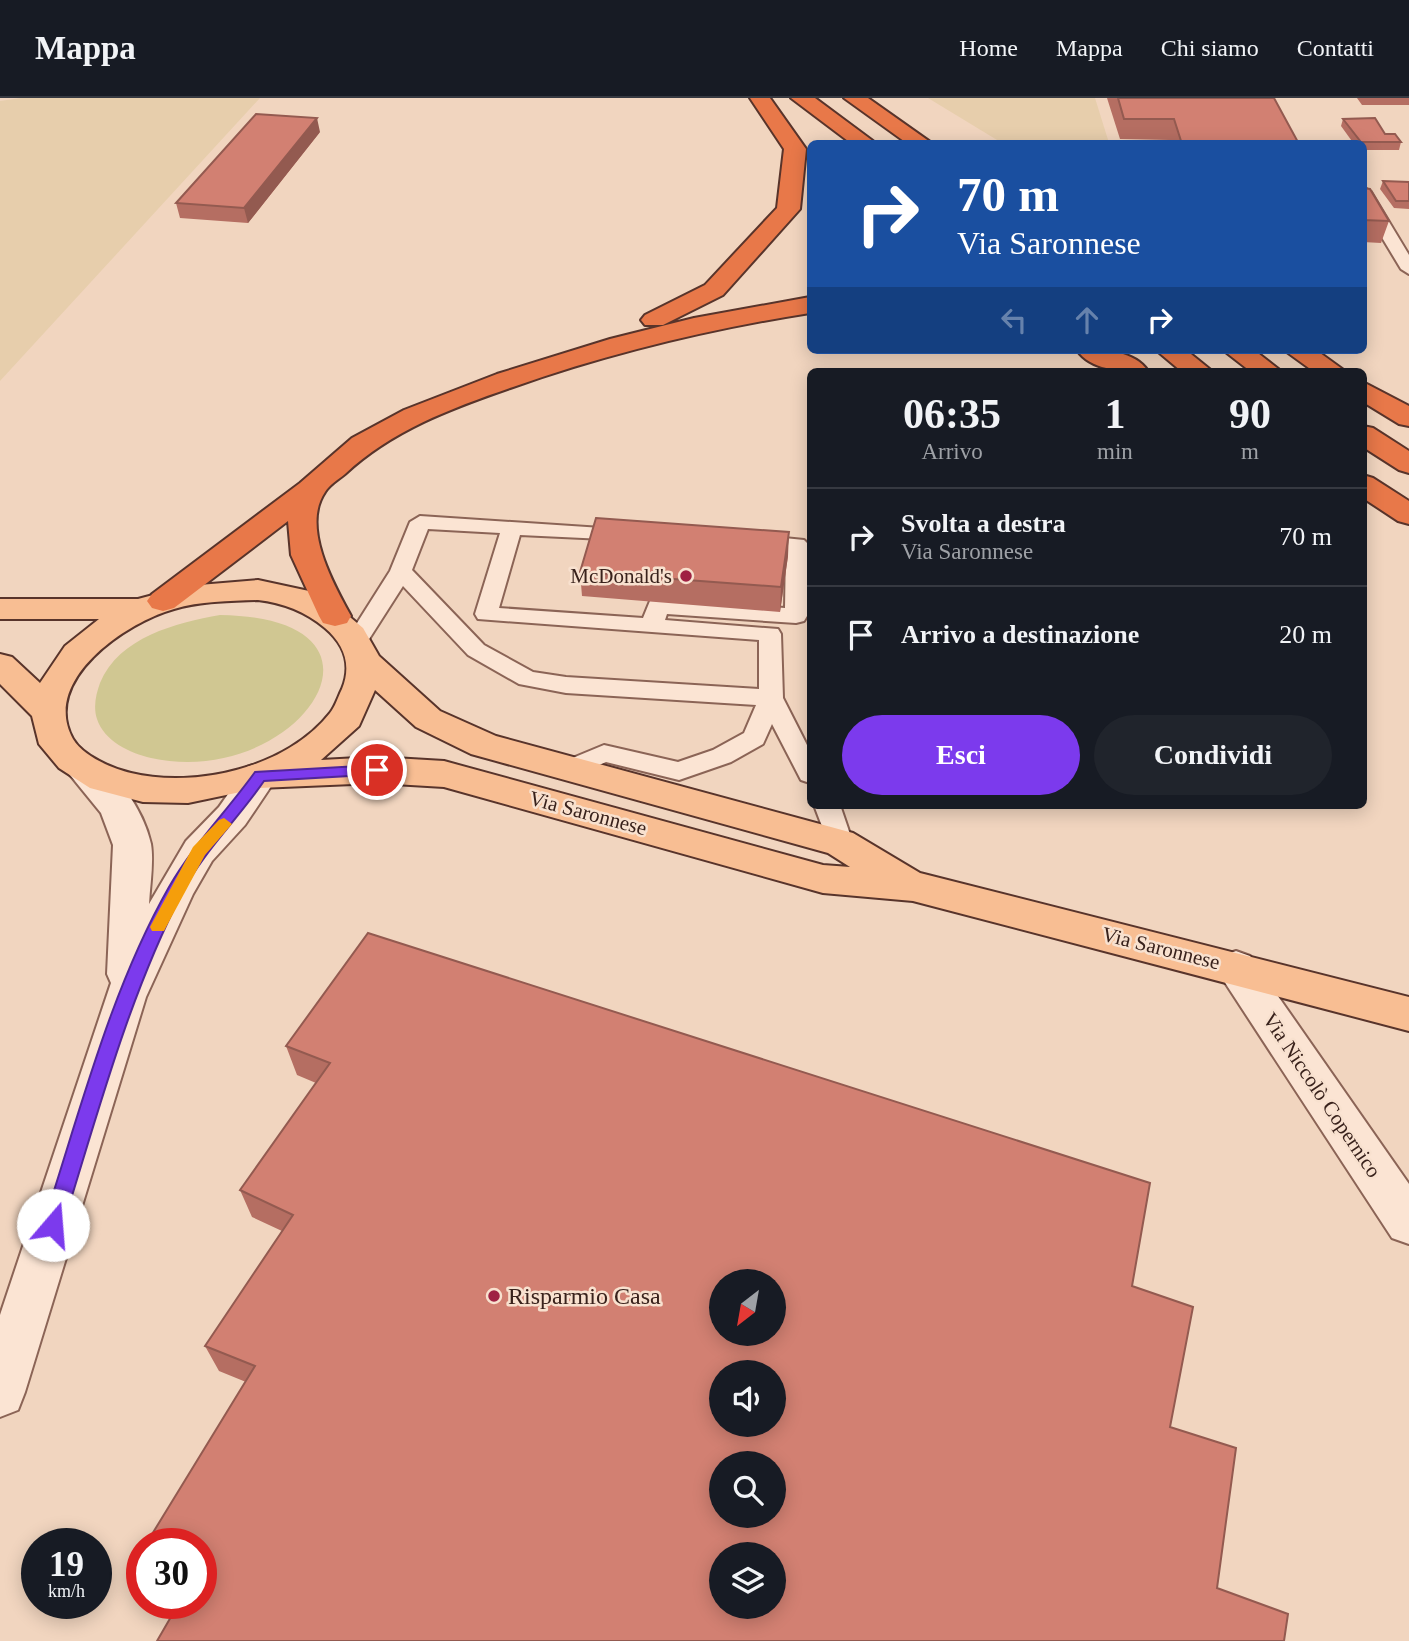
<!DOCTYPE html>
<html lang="it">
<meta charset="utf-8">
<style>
body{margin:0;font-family:Georgia,serif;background:#20242c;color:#f1f3f6;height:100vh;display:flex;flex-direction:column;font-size:26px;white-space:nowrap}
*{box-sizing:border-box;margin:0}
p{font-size:23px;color:#9ea1a6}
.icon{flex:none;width:38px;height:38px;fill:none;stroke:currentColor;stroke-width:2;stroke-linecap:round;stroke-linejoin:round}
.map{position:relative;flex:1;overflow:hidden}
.sheet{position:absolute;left:807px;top:270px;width:560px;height:441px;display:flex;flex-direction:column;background:#171b24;border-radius:10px;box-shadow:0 4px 18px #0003}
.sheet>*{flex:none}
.banner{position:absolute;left:807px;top:42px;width:560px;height:214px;border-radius:10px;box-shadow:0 4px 18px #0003;background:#1a4fa0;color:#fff;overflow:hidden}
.needle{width:46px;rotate:211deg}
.controls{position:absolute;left:709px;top:1171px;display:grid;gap:14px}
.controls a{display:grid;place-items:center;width:77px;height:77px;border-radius:50%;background:#171b24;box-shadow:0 4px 18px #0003;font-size:35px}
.speed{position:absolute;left:21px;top:1430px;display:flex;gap:14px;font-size:35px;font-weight:700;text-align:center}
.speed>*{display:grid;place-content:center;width:91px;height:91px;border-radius:50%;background:#171b24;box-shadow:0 4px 18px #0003;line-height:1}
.speed small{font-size:18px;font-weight:400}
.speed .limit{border:10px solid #d22;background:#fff;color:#111}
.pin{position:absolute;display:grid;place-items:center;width:60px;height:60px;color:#fff;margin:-30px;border:4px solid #fff;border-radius:50%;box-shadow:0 2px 7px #0007}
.me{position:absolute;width:77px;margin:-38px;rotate:18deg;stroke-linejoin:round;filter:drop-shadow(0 0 5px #0008)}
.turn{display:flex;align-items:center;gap:24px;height:147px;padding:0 35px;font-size:32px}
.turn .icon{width:91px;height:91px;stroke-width:2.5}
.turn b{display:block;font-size:49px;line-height:60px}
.lanes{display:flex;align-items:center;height:66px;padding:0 35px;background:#0003;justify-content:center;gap:35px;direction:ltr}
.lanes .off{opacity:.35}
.eta{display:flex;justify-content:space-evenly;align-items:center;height:119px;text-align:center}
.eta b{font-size:42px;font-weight:600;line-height:49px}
.action{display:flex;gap:14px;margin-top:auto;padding:14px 35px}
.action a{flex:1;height:80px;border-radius:42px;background:#7c3aed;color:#fff;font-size:28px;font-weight:600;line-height:80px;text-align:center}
.action a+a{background:#20242c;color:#f1f3f6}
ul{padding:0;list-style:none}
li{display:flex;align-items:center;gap:21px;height:98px;padding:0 35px;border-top:2px solid #363941}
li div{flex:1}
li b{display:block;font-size:26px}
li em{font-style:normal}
header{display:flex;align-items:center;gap:42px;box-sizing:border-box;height:98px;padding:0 35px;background:#171b24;border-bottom:2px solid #363941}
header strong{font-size:33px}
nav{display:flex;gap:38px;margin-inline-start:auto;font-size:24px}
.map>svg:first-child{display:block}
.farmland{fill:#e7ceac}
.green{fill:#d0c792}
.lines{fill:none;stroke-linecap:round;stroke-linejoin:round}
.lane-casing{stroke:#8b6456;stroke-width:4}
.street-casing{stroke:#8b6456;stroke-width:4}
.primary-casing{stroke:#58342b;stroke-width:4}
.highway-casing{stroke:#58342b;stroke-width:4}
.lane{fill:#fbe4d3;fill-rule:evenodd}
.street{fill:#fbe4d3;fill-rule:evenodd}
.primary{fill:#f8be93;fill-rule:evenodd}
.highway{fill:#e87849;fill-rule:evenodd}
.wall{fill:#b56e62}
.shaded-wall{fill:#935a50}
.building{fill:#d28072;stroke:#935a50;stroke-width:2;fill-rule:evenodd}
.route{fill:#7c3aed;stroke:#51269a;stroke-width:2}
.slow{fill:#f59e0b}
.poi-dot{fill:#9f2143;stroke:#f8e1cf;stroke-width:2.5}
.labels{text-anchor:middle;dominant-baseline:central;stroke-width:5;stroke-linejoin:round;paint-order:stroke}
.poi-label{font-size:21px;fill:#39221c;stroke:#f8e1cf;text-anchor:end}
.street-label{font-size:21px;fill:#39221c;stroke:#f8e1cf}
.near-poi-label{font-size:24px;fill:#39221c;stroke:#f8e1cf;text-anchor:start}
</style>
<header>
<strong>Mappa</strong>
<nav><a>Home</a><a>Mappa</a><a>Chi siamo</a><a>Contatti</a></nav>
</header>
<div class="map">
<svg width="1409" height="1543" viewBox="0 0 1409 1543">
<rect width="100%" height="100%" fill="#f1d5bf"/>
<path class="farmland" d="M21 0H260L0 283V3Z
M928 0H1095L1109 45H1002Z"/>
<path class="green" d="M220 517C417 520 297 692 151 660 130 655 104 643 97 621 93 609 96 596 100 585 119 539 176 525 220 517Z"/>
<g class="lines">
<defs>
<path id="lane" d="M1363 89 1371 94 1409 157V176L1401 171 1363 108Z
M420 418 632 432 635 436 625 442 520 437 499 510 643 520 650 503 658 501 785 510 786 452 755 449 744 443 755 437 804 442 808 446 807 518 804 523 796 525 667 516 665 522 778 531 781 536 783 600 810 653V685L801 682 772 626 763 646 731 664 679 682 606 664 572 679 563 676 560 670 563 664 604 647 678 664 713 652 744 635 756 607 566 595 519 586 468 557 403 488 364 549H348L345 544 390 473 410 424ZM428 431 500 435 475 516 478 521 759 542V591L566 579 533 574 484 547 412 472Z
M814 707H840L853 745 849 752 840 754 831 752Z"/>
<path id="street" d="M84 659C116 669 144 714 151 746 154 764 150 787 149 806L186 743 219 709 247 669 260 665 273 669 278 678 245 727 212 763 193 796 146 899 25 1294 18 1312 0 1319V1217L111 885 107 876 113 747 101 715 66 672 71 663Z
M1236 853 1250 858 1409 1086V1146L1392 1140 1222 880 1216 869 1222 858Z"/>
<path id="primary" d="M258 482 309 493 332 504 363 530 379 558 440 613 496 638 853 735 920 775 1409 899V933L913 803 823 795 444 689 377 685 259 690 188 705 143 704 90 690 59 670 39 646 32 618 0 586V556L12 559 40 585 65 548 99 521H0V501H138L187 488ZM258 502C283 505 305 513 325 530 344 546 352 567 342 591 338 599 335 609 330 615 288 669 196 691 131 675 113 671 83 658 73 641 40 582 127 524 174 511 201 503 230 503 258 502ZM375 592 416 629 471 656 828 755 850 769 823 767 444 663 377 659 321 662 359 628Z"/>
<path id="highway" d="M750 0H770L806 51 800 111 723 197 663 227H645L641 222 645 217 705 187 777 110 784 51Z
M791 0H815L877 46H852Z
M844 0H868L933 46H908Z
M810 199V215C708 231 610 255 513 289 452 310 392 332 345 376 339 381 329 387 325 394 301 429 334 487 351 518L347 525 335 528 323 525 319 518 291 457 288 423 174 510 163 513 152 510 147 503 152 496 300 385 352 340 404 312 497 276 610 241 694 220Z
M1077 252C1100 252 1133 251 1148 273 1125 273 1092 274 1077 252Z
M1156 252H1186L1212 273H1181Z
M1223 252H1254L1281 273H1250Z
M1284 252H1316L1345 273H1313Z
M1363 284 1409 308V328L1399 326 1363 304Z
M1363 328 1373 330 1409 353V375L1399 372 1363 349Z
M1363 377 1373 380 1409 403V426L1398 423 1363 400Z"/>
</defs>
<use href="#lane" class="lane-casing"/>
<use href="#street" class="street-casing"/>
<use href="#primary" class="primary-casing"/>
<use href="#highway" class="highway-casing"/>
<use href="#lane" class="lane"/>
<use href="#street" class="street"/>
<use href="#primary" class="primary"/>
<use href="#highway" class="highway"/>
</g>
<path class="wall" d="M1107 0H1274L1299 46H1170L1169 42 1120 41Z
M1357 0H1409V7H1362Z
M1343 21 1385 36 1401 44 1399 52H1363V46H1354L1341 28Z
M320 34 248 125 180 120 176 105Z
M1383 83 1409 84V111L1394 110 1380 91Z
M1363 90 1389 123 1381 145 1363 144Z
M788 458 780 514 582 498 580 474Z
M368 835 201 1505 246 1284 219 1273 205 1248 282 1133 252 1119 240 1092 316 985 297 977 286 948Z"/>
<path class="shaded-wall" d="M317 20 320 34 248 125 244 110Z
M789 434 788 458 780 514 781 489Z"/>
<path class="building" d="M1118 0H1274L1299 46H1182L1174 21H1124Z
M256 16 317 20 244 110 176 105Z
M1375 20 1385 36H1395L1401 44H1361L1343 21Z
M1383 83 1409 84V103H1396Z
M1363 90 1370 91 1389 123 1363 122Z
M596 420 789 434 781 489 580 474Z
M368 835 1150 1085 1132 1188 1193 1209 1170 1329 1236 1350 1217 1490 1288 1516 1284 1543H157L179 1505H201V1446H146L255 1268 205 1248 293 1117 240 1092 330 965 286 948ZM721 1183H774V1236H721ZM721 1274H774V1326H721ZM721 1365H774V1418H721ZM721 1456H774V1508H721Z"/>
<path class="route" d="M377 667 383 668V676L264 683C238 721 203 754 182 795 128 900 98 1015 63 1127L60 1133 53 1136 46 1133 43 1127C80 1014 110 893 169 789 193 747 227 713 255 674Z"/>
<path class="slow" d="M224 720 232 726 205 757 164 833H152L150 829 193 749 219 722Z"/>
<g class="poi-dot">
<circle cx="686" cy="478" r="7"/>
<circle cx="494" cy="1198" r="7"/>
</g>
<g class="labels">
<g class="poi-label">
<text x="672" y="478">McDonald's</text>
</g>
<g class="street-label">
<text transform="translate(588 715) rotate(15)">Via Saronnese</text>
<text transform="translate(1161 850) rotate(14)">Via Saronnese</text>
<text transform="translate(1322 997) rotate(56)">Via Niccolò Copernico</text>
</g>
<g class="near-poi-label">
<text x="508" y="1198">Risparmio Casa</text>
</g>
</g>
</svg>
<div class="controls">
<a><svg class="needle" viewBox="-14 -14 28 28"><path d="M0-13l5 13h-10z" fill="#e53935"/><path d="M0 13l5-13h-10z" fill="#9ea1a6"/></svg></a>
<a><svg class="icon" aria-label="sound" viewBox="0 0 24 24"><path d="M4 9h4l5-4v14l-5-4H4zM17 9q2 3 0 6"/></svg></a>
<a><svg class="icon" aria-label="search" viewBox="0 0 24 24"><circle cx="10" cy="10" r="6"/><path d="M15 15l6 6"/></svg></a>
<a><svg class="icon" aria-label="layers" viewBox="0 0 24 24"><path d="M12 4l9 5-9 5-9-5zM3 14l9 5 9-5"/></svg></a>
</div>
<div class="speed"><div>19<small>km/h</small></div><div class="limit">30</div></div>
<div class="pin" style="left:377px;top:672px;background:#d93025"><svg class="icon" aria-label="arrive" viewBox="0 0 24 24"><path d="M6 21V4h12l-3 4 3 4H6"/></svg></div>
<svg class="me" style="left:53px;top:1127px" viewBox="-20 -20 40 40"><circle r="19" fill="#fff"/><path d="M0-13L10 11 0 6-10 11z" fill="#7c3aed"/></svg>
<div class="banner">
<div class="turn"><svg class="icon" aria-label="right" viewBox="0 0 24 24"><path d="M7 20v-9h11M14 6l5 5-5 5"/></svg><div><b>70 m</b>Via Saronnese</div></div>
<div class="lanes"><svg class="icon off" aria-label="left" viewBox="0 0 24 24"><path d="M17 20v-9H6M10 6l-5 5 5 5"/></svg><svg class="icon off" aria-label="ahead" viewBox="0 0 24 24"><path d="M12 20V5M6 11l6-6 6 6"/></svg><svg class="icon" aria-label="right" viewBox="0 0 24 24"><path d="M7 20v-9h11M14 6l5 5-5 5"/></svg></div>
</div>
<section class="sheet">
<div class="eta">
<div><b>06:35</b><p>Arrivo</p></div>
<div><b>1</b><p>min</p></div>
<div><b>90</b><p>m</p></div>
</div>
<ul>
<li><svg class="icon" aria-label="right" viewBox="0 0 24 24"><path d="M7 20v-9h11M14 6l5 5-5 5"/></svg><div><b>Svolta a destra</b><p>Via Saronnese</p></div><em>70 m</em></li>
<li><svg class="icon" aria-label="arrive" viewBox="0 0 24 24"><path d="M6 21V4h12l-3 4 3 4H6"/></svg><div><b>Arrivo a destinazione</b></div><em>20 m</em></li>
</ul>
<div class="action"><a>Esci</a><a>Condividi</a></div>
</section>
</div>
